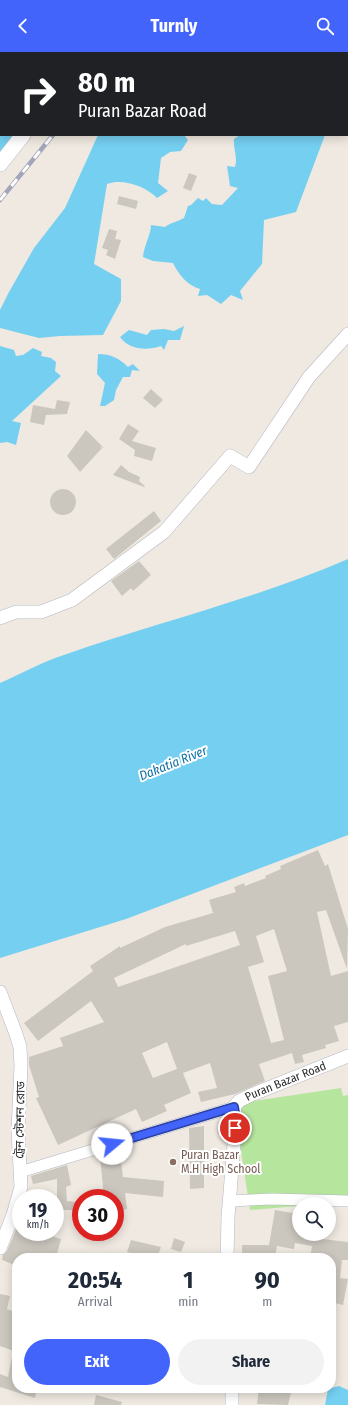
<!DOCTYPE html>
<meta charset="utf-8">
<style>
body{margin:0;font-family:"Fira Sans Condensed","Noto Sans Bengali",sans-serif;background:#f2f2f3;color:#1f2937;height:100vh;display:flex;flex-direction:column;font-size:15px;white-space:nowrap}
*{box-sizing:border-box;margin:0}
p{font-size:13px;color:#747a83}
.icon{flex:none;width:22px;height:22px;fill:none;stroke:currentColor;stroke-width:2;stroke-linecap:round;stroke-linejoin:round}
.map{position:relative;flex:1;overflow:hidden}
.side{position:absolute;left:12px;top:1201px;width:324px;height:140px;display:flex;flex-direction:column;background:#fff;border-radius:16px;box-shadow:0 2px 10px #0003}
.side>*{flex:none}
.guide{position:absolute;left:0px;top:0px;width:348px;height:84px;box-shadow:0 2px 10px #0003;background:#202124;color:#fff;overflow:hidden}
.tools{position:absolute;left:292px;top:1145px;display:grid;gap:8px}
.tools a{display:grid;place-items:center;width:44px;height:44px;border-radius:50%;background:#fff;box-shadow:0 2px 10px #0003;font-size:20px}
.speed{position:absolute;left:12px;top:1137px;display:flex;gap:8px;font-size:20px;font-weight:700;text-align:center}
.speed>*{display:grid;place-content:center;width:52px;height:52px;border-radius:50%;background:#fff;box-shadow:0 2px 10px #0003;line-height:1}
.speed small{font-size:10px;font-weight:400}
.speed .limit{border:6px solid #d22;background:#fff;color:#111}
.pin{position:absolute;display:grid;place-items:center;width:34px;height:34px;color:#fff;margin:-17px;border:2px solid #fff;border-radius:50%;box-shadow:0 1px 4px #0007}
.me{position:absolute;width:44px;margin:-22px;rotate:73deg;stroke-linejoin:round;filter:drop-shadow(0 0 3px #0008)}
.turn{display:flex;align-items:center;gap:14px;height:84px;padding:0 12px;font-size:18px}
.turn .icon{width:52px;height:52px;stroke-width:2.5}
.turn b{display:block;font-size:28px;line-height:34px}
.eta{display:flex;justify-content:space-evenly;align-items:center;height:68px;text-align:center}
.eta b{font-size:24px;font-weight:700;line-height:28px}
.button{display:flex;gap:8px;margin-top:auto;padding:8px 12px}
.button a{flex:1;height:46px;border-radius:24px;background:#4264fb;color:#fff;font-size:16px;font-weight:700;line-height:46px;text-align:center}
.button a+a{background:#f2f2f3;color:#1f2937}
header{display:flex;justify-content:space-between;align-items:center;height:52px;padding:0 12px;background:#4264fb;color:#fff;font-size:18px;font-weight:700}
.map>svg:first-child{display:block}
.green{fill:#b6e59e}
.water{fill:#75cff0}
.building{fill:#cbc7bf;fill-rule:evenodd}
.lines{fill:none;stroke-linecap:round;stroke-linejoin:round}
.minor-casing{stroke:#b4b7c1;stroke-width:12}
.tertiary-casing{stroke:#b4b7c1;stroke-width:14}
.secondary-casing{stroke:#b4b7c1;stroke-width:16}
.minor{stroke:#fff;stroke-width:11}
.tertiary{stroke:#fff;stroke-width:13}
.secondary{stroke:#fff;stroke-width:15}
.rail-casing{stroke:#a3a6b8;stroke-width:4.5}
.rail{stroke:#fff;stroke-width:3;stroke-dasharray:9;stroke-linecap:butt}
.route-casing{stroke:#2b41a3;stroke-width:10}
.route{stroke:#4264fb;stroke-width:7}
.education-dot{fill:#8d6e63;stroke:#fff;stroke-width:1.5}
.labels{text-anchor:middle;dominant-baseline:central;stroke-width:4;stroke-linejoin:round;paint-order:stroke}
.street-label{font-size:12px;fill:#2e2e2e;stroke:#fff}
.education-label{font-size:12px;fill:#785e54;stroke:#fff;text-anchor:start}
.water-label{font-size:13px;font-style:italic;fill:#0d6fa3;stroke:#fff}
</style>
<header><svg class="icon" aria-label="back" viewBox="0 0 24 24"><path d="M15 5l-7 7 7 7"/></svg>Turnly<svg class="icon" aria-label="search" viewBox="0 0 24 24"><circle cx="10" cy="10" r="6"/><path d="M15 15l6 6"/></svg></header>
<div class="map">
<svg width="348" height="1353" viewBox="0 0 348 1353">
<rect width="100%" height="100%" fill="#efe9e1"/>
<path class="green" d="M341 1036 343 1044 348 1043V1150L299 1152V1154L250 1158 234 1052Z"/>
<path class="water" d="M0 62 1 83H25L0 117Z
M98 83H184L188 88 181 99 170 100 161 106 158 131 168 139 157 146C146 134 122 126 107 132L94 212 121 227V249L103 283 60 284 39 286 0 276V258L9 240 34 196 65 156Z
M240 83H325L296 160 264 168 262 212 240 239 243 248 231 243 221 252 207 243 198 244 200 237C187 233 179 223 173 211L153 209 143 205C144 193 151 183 151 173L165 175C172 170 177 170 184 166L188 154 191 153 198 146 203 149 206 146 212 152 222 153 238 136 230 134 227 114 235 115C238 105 233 97 234 87Z
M184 274 180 288H168L164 298 161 294C146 299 130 298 120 285L129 278 147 283 151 278 164 277 174 279Z
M0 294 14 298 16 304 23 303 33 296 42 300 41 304 51 306 56 310 55 319 61 324 12 369 21 371 16 393 7 390 0 391Z
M98 302C111 302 119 306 128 315L133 312 140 319 132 318 130 325H123L116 338 114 348 105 354H100L105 331 97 322Z
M348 507V783L126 867 0 906V631C21 622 42 610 64 603 158 570 256 547 348 507Z
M339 1334 348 1338V1353H325L328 1337Z"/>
<path class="building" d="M189 121 197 124 191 139 183 136Z
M119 144 138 149 136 157 117 152Z
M109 177 117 179 115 187 121 188 115 207 106 203 108 198 102 196Z
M151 337 163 348 155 356 143 346Z
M57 348 70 350 67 362 46 363 44 373 30 370 33 353 55 357Z
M128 372 139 379 132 389 156 396 152 409 134 404 135 398 119 387Z
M86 378 104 396 99 394 102 396 80 420 67 404Z
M121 413 129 420 140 425 139 429 145 434 144 435 113 423Z
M50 450a13 13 0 1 1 26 0a13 13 0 1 1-26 0Z
M154 459 161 469 114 507 106 497Z
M139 509 151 523 133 539 131 536 122 544 111 529Z
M318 798 325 814 328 812 348 877 347 917 326 858 317 860 331 924 348 919V970L334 974 339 989 325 993 326 996 302 1003 304 1010 295 1012 292 1001 259 1012 265 1029 235 1042 201 1050 198 1040 217 1036 210 1011 183 1021 191 1041 164 1053 167 1059 142 1070 136 1057 58 1093 36 1046 39 1045 29 1013V1005L63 994 60 986 104 970 91 949 38 989 24 971 93 919 90 914 120 894V896L165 875 213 861 209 848 236 840 234 835 244 831 245 834 266 826 265 824 281 817 280 814ZM274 877 287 919 268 924 284 988 271 991 248 915 264 910 256 884ZM235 879 240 893 118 935 114 926 186 892V894ZM167 990 177 1017 153 1026 142 1001Z
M204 1074V1136L190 1137 189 1076Z
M120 1101 123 1125 164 1129 163 1145 125 1141 127 1157 115 1159V1146H104L100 1104Z
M67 1113 71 1133 66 1135 67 1149 77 1150 76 1158H57V1127L33 1132 31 1124Z
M275 1158 299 1162V1182H306L305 1185 348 1190V1208H342L340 1226 348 1227 343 1253 331 1250V1206H310L312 1194 295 1191 294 1197 277 1194 275 1206H242V1193H272H269Z
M18 1173 21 1174V1180H38L61 1187 56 1206H17V1214L2 1208 3 1203 7 1199Z
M174 1186 185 1190 181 1200 171 1197Z
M131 1188 161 1195 157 1206H146L127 1200Z
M0 1242 10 1244 7 1257 17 1261V1300L0 1294Z
M13 1300H17V1336H37L35 1346 0 1335V1322L8 1325Z
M259 1336H292L288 1353 257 1352Z
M96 1343 122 1350 121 1353H94Z"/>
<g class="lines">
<defs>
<path id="minor" d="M0 15H1
M20 1120 234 1055
M230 1149 272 1147 348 1149"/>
<g id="tertiary">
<path d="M0 566 16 560H41L72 548 164 480 230 404 249 415 309 325 348 282"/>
<path d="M0 940 16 982 20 995 21 1014 18 1078 21 1135 13 1163 0 1196"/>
<path id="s1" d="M227 1206 228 1165 236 1068 234 1055 239 1049 251 1043 348 1004"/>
<path d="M232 1336V1353"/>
</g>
<path id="secondary" d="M89 1 90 0
M0 112 23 83"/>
</defs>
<use href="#minor" class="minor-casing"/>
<use href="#tertiary" class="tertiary-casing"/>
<use href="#secondary" class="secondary-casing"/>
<use href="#minor" class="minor"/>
<use href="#tertiary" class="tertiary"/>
<use href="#secondary" class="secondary"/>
<defs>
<path id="rail" d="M115 1V0
M0 148 53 83"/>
</defs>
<use href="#rail" class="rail-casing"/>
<use href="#rail" class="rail"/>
</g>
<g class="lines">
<defs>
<path id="route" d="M112 1092 234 1055 236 1068 235 1076"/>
</defs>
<use href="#route" class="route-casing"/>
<use href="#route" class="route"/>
</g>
<circle class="education-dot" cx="173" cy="1110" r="4"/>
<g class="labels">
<g class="street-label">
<text stroke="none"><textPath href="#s1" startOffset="210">Puran Bazar Road</textPath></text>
<text transform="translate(20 1068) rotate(-89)">ট্রেন স্টেশন রোড</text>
</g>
<g class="education-label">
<text x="181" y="1103">Puran Bazar<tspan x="181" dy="14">M.H High School</tspan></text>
</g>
<g class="water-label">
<text transform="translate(173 711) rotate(-22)">Dakatia River</text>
</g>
</g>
</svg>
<div class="tools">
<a><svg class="icon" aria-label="search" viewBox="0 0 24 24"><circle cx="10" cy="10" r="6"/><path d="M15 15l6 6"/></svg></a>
</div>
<div class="speed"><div>19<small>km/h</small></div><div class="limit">30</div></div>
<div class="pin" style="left:235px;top:1076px;background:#d93025"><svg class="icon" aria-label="arrive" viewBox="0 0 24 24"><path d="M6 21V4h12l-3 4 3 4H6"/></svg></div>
<svg class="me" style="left:112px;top:1092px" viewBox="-20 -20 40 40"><circle r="19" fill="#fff"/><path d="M0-13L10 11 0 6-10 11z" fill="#4264fb"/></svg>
<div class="guide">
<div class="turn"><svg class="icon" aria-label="right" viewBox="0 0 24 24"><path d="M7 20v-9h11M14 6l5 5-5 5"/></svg><div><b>80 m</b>Puran Bazar Road</div></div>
</div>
<section class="side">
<div class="eta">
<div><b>20:54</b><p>Arrival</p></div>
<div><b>1</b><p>min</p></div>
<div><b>90</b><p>m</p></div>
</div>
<div class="button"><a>Exit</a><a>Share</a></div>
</section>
</div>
